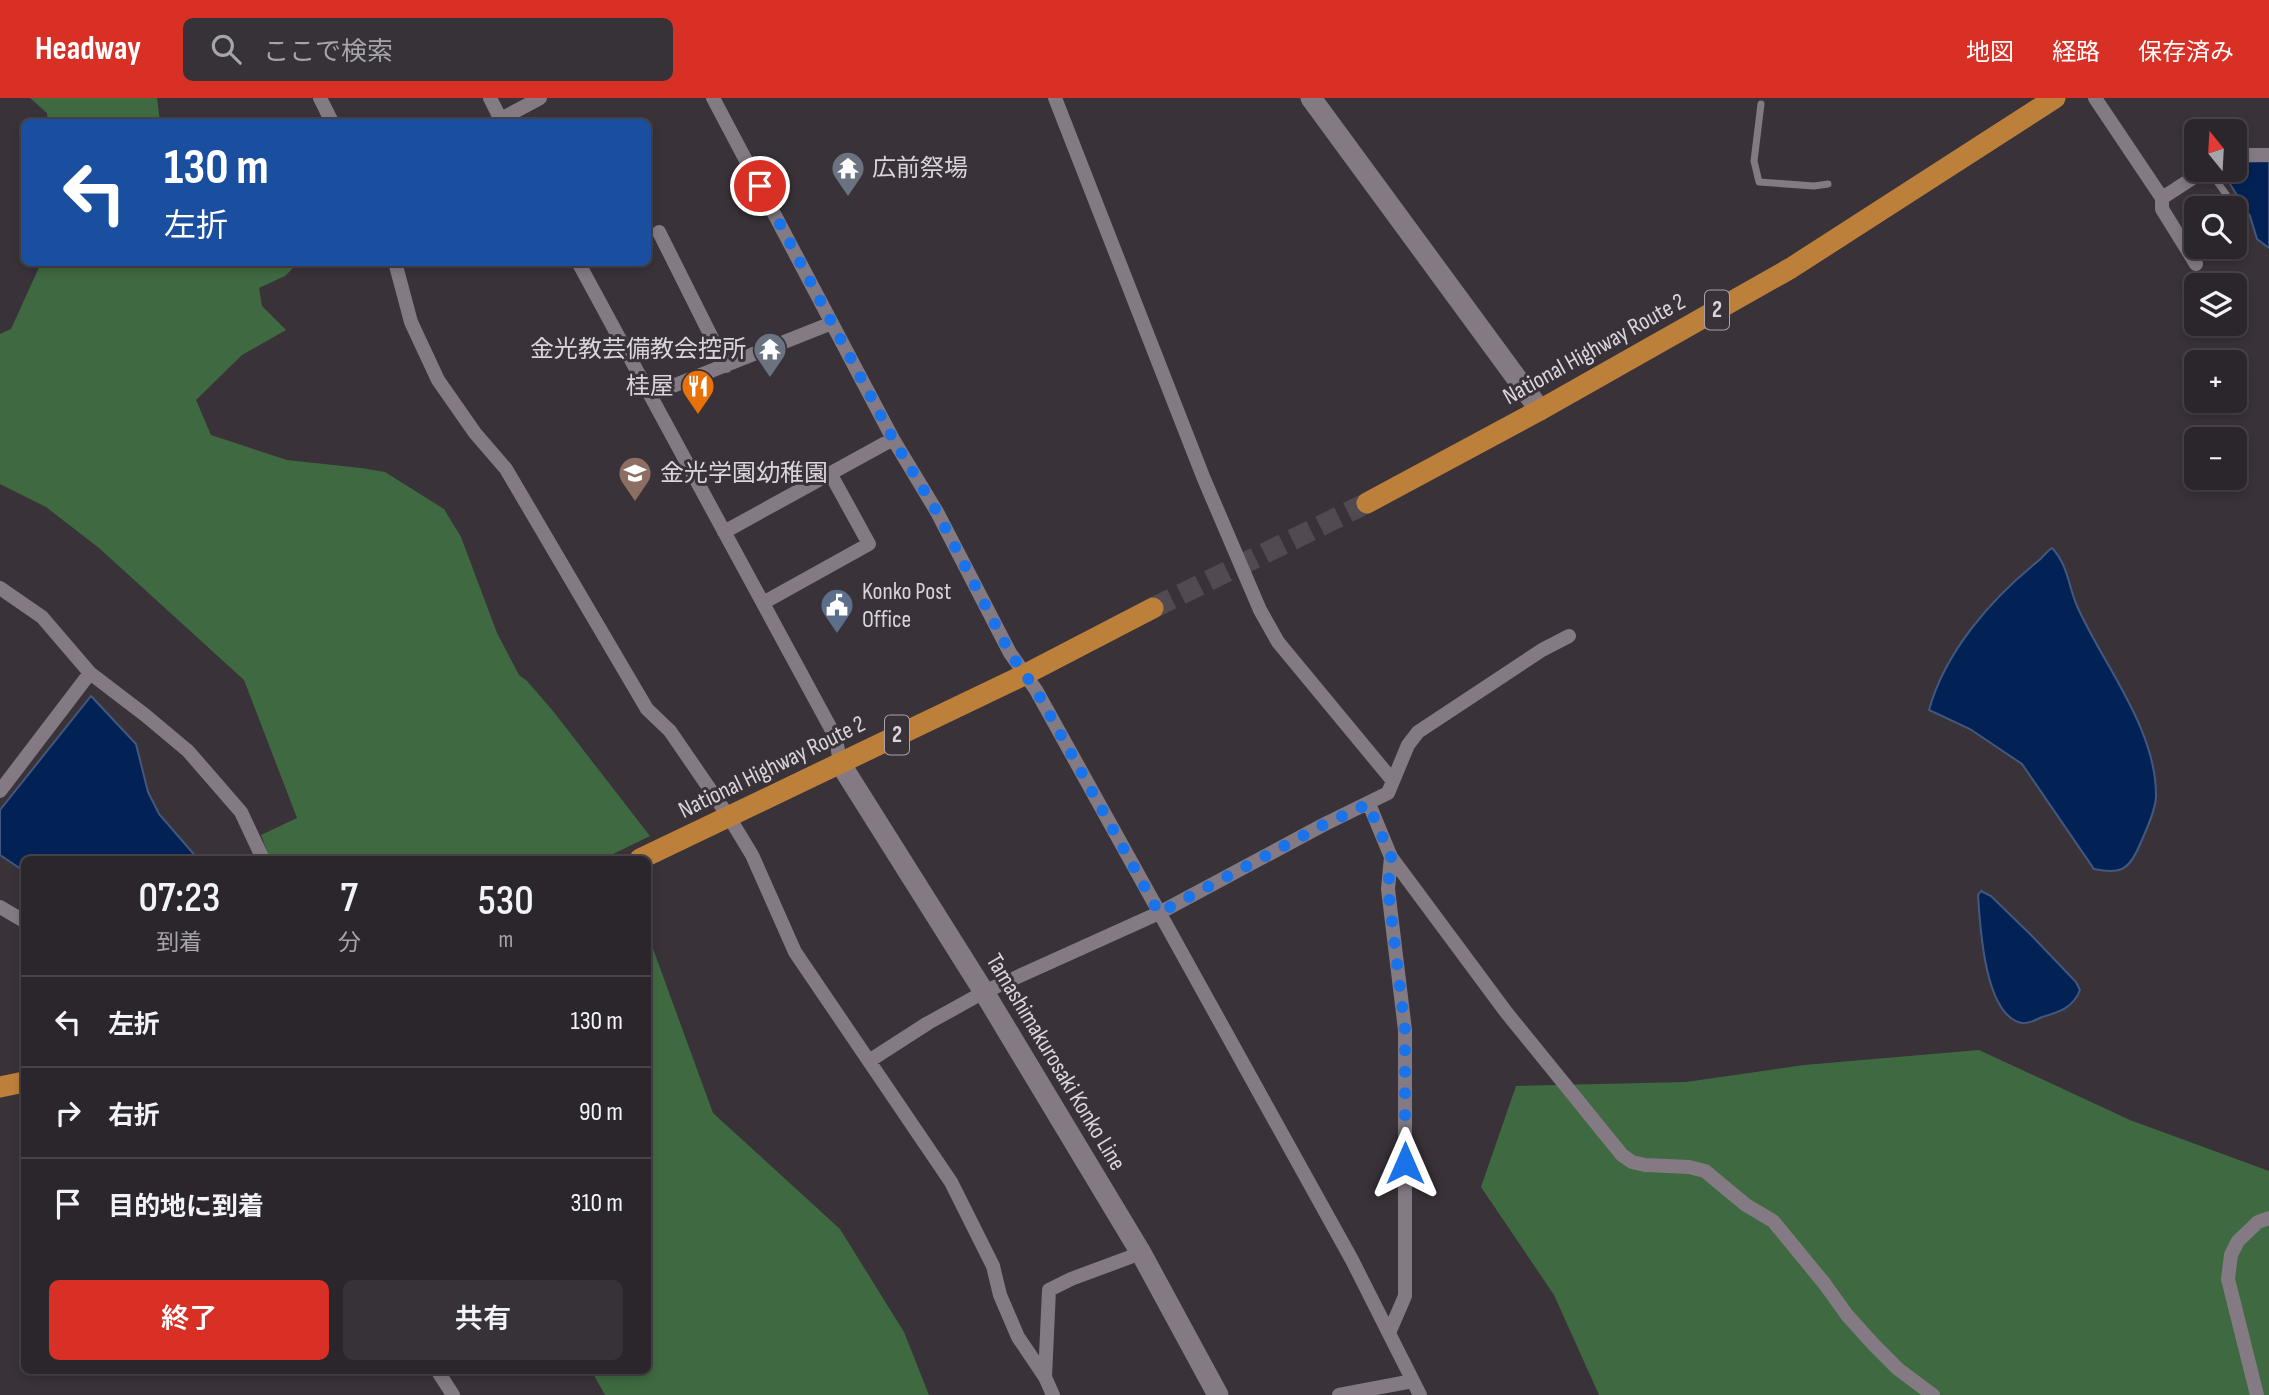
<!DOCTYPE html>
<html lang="ja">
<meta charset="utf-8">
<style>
body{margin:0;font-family:"Sofia Sans Condensed","Noto Sans JP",sans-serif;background:#373237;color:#f1f3f6;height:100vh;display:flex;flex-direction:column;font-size:26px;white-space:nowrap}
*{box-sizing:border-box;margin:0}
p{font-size:23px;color:#a6a5a9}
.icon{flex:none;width:38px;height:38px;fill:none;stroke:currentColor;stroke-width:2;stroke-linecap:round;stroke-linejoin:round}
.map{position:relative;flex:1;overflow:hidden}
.details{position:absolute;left:21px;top:758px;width:630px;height:518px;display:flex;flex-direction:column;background:#2b262b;border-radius:10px;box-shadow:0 4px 10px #0003,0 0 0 2px #474347}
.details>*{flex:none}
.banner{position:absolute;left:21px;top:21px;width:630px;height:147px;border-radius:10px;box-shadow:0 4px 10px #0003,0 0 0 2px #474347;background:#1a4fa0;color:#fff;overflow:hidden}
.needle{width:46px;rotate:342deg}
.buttons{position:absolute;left:2184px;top:21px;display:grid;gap:14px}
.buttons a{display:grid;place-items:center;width:63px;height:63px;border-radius:10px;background:#2b262b;box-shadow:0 4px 10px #0003,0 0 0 2px #474347;font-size:35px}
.pin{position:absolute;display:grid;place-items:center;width:60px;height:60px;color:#fff;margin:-30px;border:4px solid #fff;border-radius:50%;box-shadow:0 2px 7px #0007}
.me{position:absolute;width:77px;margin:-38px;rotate:0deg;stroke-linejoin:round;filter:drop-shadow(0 0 5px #0008)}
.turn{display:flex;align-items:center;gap:24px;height:147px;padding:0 28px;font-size:32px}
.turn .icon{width:91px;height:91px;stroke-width:2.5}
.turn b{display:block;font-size:49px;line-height:60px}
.eta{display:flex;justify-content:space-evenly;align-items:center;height:119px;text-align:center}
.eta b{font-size:42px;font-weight:600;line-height:49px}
.primary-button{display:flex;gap:14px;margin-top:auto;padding:14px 28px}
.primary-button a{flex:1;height:80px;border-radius:10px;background:#d93025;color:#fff;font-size:28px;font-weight:600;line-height:80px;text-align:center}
.primary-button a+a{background:#373237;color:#f1f3f6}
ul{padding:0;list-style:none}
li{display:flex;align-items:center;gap:21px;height:91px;padding:0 28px;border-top:2px solid #474347}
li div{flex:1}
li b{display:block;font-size:26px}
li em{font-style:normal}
header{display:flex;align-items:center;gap:42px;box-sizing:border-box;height:98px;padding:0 35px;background:#d93025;color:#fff}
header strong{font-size:33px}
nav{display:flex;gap:38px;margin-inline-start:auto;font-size:24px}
.search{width:490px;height:63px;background:#373237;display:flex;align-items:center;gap:18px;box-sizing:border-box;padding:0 24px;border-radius:10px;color:#a6a5a9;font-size:26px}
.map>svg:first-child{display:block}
.green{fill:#3f6941}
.water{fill:#022256;stroke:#43587e;stroke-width:2}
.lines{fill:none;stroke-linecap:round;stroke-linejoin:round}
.highway-tunnel{stroke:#514a51;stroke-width:21;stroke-dasharray:21 10;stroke-linecap:butt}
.lane{stroke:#837a83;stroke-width:7}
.street{stroke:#837a83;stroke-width:14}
.secondary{stroke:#837a83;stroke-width:21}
.highway{stroke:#bd803b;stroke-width:21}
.route{stroke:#1a73e8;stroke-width:12;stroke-dasharray:0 21.6}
.labels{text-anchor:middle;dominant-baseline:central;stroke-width:6;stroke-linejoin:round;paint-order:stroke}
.shield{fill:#393239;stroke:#aaa4aa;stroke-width:2}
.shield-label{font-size:23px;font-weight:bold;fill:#dad5da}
.poi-label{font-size:24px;fill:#dad5da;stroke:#393239;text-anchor:start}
.street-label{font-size:24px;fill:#dad5da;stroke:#393239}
</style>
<header>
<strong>Headway</strong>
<div class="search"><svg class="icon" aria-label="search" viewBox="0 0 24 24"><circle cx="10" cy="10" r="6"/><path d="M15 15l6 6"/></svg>ここで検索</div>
<nav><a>地図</a><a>経路</a><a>保存済み</a></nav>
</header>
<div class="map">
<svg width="2269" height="1297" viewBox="0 0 2269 1297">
<rect width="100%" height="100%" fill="#393239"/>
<path class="green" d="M30 0H157L160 24H48L47 15Z
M41 165H298L285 178 259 190 262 208 286 232 242 257 196 302 211 337 287 362 361 370 385 374 444 411 461 439 497 535 519 577 527 583 553 613 650 738 603 761H270L261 737 297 720 244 582 99 450 46 409 0 386V236L11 231Z
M648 837 713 1015 840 1131 904 1234 929 1297H605L591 1272H648Z
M1979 952 2130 1022 2269 1073V1297H1599L1554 1197 1481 1089 1516 988 1686 984 1804 967Z"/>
<path class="water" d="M2269 63V150L2257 141 2250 118 2225 78 2224 72H2235V64Z
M2052 450C2068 467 2068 487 2077 508 2103 567 2157 631 2156 699 2155 714 2147 730 2141 744 2130 771 2122 777 2094 771L2022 666 1970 631 1929 612C1945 554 1991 501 2037 464 2044 459 2045 454 2052 450Z
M91 598 136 646 148 694 159 716 198 761H24V773L0 757V712Z
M1981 793 1991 798 2032 838 2076 884 2080 892C2073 910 2059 914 2042 919 2036 922 2028 926 2022 925 1984 918 1980 826 1978 797Z"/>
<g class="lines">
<path class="highway-tunnel" d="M1153 510 1367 405"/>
<path class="lane" d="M1761 6 1754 63 1759 84 1814 88 1828 86
M2209 72 2237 112 2243 126 2239 134 2235 137"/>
<path class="street" d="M320 0 332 24
M490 0 502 24
M713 0 893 341 937 414 1010 555 1036 592 1352 1162 1420 1297
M1055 0 1204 381 1260 512 1278 544 1393 683
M2095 0 2162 100 2205 72
M501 21 540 0
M2235 57H2269
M2162 100V111L2196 166
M659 134 726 268
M395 164 411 224 438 282 475 335 506 371 647 611 670 633 729 719 752 757 795 854 951 1084 993 1168 1000 1197 1018 1239 1045 1279 1053 1297
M578 164 836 640 840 665
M650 297 832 225
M724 434 893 341
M0 490 42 519 90 575 145 617 188 653 241 714 263 761
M763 505 869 446 830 375
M0 693 90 575
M1369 706 1391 759 1506 914 1622 1057 1632 1064 1645 1067 1689 1069 1705 1073 1746 1107 1773 1123 1824 1185 1847 1217 1874 1247 1898 1271 1933 1297
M0 809 24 823
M869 963 928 925 984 894 1159 815 1323 727 1388 695 1408 647 1418 634 1542 552 1569 538
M1389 1235 1405 1198V932L1388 791 1391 759
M437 1272 453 1297
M1045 1279 1049 1192 1071 1181 1141 1155
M1339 1297 1413 1283
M2257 1297 2228 1181 2231 1157 2238 1143 2258 1124 2269 1120"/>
<path class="secondary" d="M1311 0 1540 312
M840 665 984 894 1141 1155 1218 1297"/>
<path class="highway" d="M1367 405 1540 312 1791 170 2055 0
M640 761 1024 577 1153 510
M0 989 24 984"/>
</g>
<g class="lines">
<path class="route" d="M760 88 893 341 937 414 1010 555 1036 592 1159 815 1323 727 1368 706 1391 759 1388 790 1405 932V1065"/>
</g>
<defs>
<symbol id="temple-pin" viewBox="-11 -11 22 30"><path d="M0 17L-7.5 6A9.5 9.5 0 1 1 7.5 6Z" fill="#6b7280" stroke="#393239"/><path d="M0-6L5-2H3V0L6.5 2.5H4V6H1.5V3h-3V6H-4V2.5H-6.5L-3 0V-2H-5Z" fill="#fff"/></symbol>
<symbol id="restaurant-pin" viewBox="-11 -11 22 30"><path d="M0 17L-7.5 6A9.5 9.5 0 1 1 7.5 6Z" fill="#e8710a" stroke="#393239"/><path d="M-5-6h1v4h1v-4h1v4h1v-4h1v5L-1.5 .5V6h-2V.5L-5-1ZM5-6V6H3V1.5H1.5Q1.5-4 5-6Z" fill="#fff"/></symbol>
<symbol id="school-pin" viewBox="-11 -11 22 30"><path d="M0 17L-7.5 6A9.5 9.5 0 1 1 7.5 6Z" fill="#8d6e63" stroke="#393239"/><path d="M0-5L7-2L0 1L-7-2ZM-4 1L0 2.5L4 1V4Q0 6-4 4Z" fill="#fff"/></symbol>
<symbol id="civic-pin" viewBox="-11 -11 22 30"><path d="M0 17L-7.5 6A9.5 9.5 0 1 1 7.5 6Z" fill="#5c6f8a" stroke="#393239"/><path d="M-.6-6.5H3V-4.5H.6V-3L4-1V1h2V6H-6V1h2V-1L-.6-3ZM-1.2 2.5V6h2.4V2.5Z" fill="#fff"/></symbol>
</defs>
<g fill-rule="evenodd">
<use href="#temple-pin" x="829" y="51" width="38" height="52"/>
<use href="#temple-pin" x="751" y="232" width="38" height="52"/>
<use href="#restaurant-pin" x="679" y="269" width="38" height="52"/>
<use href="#school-pin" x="616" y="356" width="38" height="52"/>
<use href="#civic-pin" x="818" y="488" width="38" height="52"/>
</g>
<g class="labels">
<g class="shield">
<rect x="1705" y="192.5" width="24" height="39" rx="5"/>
<rect x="885" y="617.5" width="24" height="39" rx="5"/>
</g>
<g class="shield-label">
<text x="1717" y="212">2</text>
<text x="897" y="637">2</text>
</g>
<g class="poi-label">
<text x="872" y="70">広前祭場</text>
<text x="746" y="251" text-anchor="end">金光教芸備教会控所</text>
<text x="674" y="288" text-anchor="end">桂屋</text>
<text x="660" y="375">金光学園幼稚園</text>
<text x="862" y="493">Konko Post<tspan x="862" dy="28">Office</tspan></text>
</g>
<g class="street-label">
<text transform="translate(1594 251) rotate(-29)">National Highway Route 2</text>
<text transform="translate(772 669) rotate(-26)">National Highway Route 2</text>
<text transform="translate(1056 964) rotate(59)">Tamashimakurosaki Konko Line</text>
</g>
</g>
</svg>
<div class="buttons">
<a><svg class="needle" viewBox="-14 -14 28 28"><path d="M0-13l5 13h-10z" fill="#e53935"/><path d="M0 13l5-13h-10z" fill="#a6a5a9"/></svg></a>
<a><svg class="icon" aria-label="search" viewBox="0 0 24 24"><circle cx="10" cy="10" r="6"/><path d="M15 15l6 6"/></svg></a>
<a><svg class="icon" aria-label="layers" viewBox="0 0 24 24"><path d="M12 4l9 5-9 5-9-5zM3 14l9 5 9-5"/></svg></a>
<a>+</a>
<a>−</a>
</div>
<div class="pin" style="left:760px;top:88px;background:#d93025"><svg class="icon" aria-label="arrive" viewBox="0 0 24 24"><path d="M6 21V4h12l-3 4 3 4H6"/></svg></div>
<svg class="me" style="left:1405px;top:1065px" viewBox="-20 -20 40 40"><path d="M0-17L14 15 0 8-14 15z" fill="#1a73e8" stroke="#fff" stroke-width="4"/></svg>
<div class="banner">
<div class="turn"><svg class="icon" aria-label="left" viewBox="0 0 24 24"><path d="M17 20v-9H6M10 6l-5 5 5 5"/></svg><div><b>130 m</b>左折</div></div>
</div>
<section class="details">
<div class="eta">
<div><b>07:23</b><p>到着</p></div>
<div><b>7</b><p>分</p></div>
<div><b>530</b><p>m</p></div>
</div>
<ul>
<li><svg class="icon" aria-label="left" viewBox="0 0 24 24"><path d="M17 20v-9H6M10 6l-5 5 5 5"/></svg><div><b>左折</b></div><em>130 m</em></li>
<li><svg class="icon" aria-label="right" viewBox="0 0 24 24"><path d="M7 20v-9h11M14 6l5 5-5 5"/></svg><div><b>右折</b></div><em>90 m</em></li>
<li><svg class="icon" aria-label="arrive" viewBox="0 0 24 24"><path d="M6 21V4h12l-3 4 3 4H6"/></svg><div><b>目的地に到着</b></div><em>310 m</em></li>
</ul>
<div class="primary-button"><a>終了</a><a>共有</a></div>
</section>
</div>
